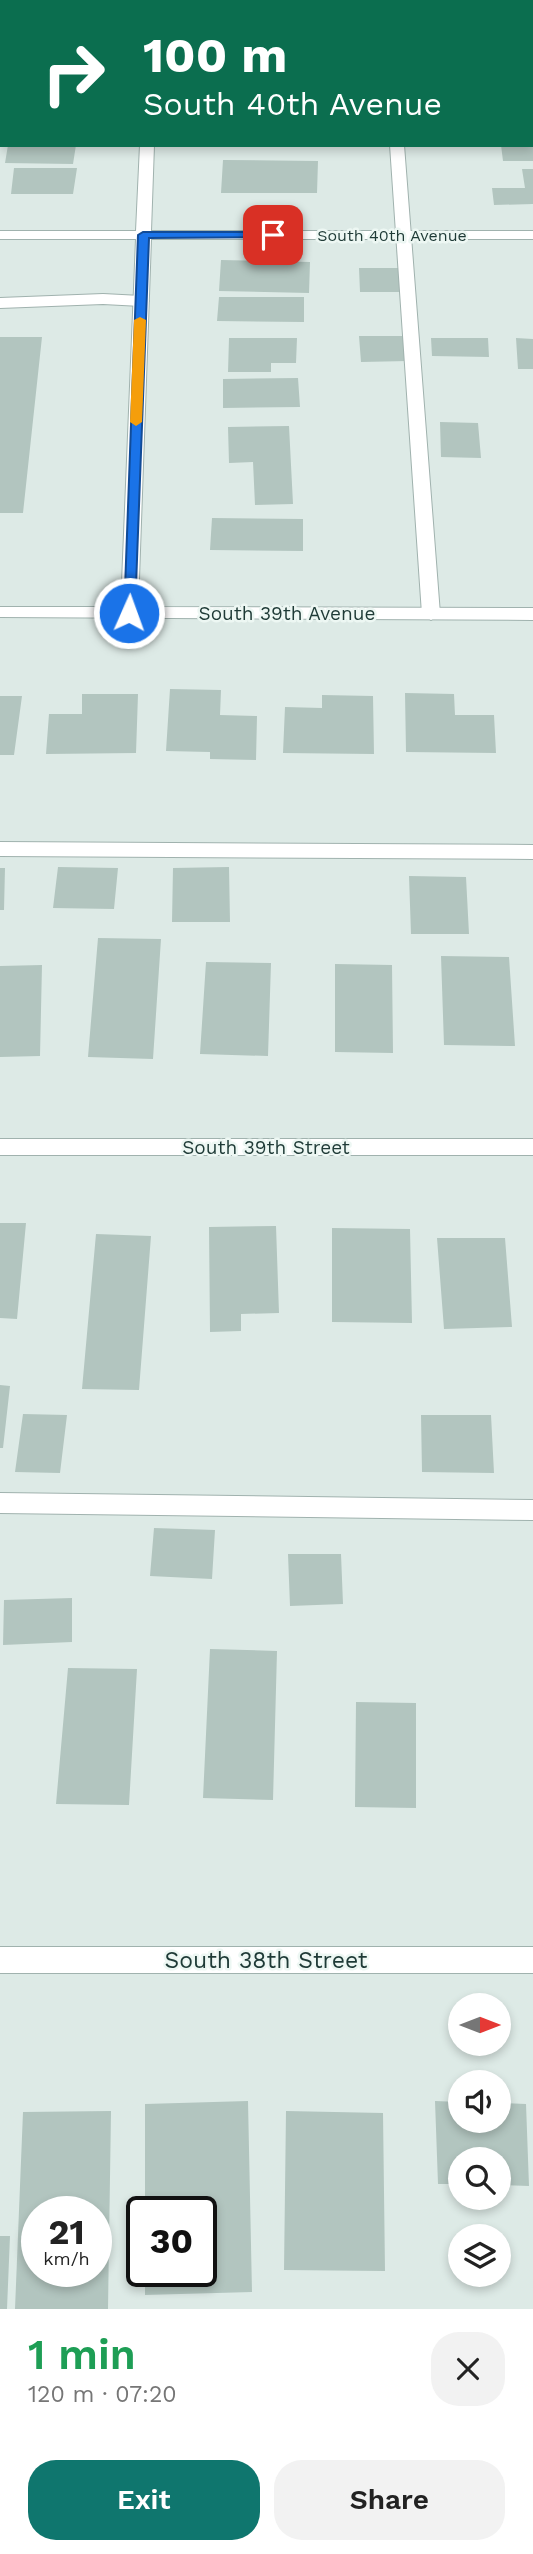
<!DOCTYPE html>
<meta charset="utf-8">
<style>
body{margin:0;font-family:"Work Sans",sans-serif;background:#f2f2f2;color:#222;height:100vh;display:flex;flex-direction:column;font-size:26px;white-space:nowrap}
*{box-sizing:border-box;margin:0}
p{font-size:23px;color:#767676}
.icon{flex:none;width:38px;height:38px;fill:none;stroke:currentColor;stroke-width:2;stroke-linecap:round;stroke-linejoin:round}
.map{position:relative;height:2309px;overflow:hidden}
.drawer{display:flex;flex-direction:column;background:#fff;flex:1}
.drawer>*{flex:none}
.hud{position:absolute;left:0px;top:0px;width:534px;height:147px;box-shadow:0 4px 10px #0003;background:#0b6e4f;color:#fff;overflow:hidden}
.needle{width:46px;rotate:90deg}
.tools{position:absolute;left:448px;top:1993px;display:grid;gap:14px}
.tools a{display:grid;place-items:center;width:63px;height:63px;border-radius:50%;background:#fff;box-shadow:0 4px 10px #0003;font-size:35px}
.speed{position:absolute;left:21px;top:2196px;display:flex;gap:14px;font-size:35px;font-weight:700;text-align:center}
.speed>*{display:grid;place-content:center;width:91px;height:91px;border-radius:50%;background:#fff;box-shadow:0 4px 10px #0003;line-height:1}
.speed small{font-size:18px;font-weight:400}
.speed .limit{border:4px solid #111;border-radius:10px;background:#fff;color:#111}
.pin{position:absolute;display:grid;place-items:center;width:60px;height:60px;color:#fff;margin:-30px;border-radius:14px;box-shadow:0 4px 10px #0006}
.me{position:absolute;width:77px;margin:-38px;rotate:2deg;stroke-linejoin:round;filter:drop-shadow(0 0 5px #0008)}
.turn{display:flex;align-items:center;gap:24px;height:147px;padding:0 28px;font-size:32px}
.turn .icon{width:91px;height:91px;stroke-width:2.5}
.turn b{display:block;font-size:49px;line-height:60px}
.round{display:grid;place-items:center;flex:none;width:74px;height:74px;border-radius:28px;background:#f2f2f2}
.summary{display:flex;align-items:center;justify-content:space-between;height:119px;padding:0 28px}
h1{font-size:42px;font-weight:600;line-height:52px;color:#1e9e55}
.action{display:flex;gap:14px;margin-top:auto;padding:14px 28px}
.action a{flex:1;height:80px;border-radius:28px;background:#0f766e;color:#fff;font-size:28px;font-weight:600;line-height:80px;text-align:center}
.action a+a{background:#f2f2f2;color:#222}
.map>svg:first-child{display:block}
.building{fill:#b2c5bf;fill-rule:evenodd}
.lines{fill:none;stroke-linecap:round;stroke-linejoin:round}
.service-casing{stroke:#a0b2ae;stroke-width:2}
.minor-casing{stroke:#a0b2ae;stroke-width:2}
.service{fill:#fff;fill-rule:evenodd}
.minor{fill:#fff;fill-rule:evenodd}
.route{fill:#1a73e8;stroke:#114b97;stroke-width:2}
.slow{fill:#f59e0b}
.labels{text-anchor:middle;dominant-baseline:central;stroke-width:5;stroke-linejoin:round;paint-order:stroke}
.far-street-label{font-size:16px;fill:#1e3a36;stroke:#edf7f3}
.street-label{font-size:19px;fill:#1e3a36;stroke:#edf7f3}
.near-street-label{font-size:23px;fill:#1e3a36;stroke:#edf7f3}
</style>
<div class="map">
<svg width="533" height="2309" viewBox="0 0 533 2309">
<rect width="100%" height="100%" fill="#ddeae6"/>
<path class="building" d="M8 145H76L73 164 5 163Z
M501 145H533V161H503Z
M223 160 318 161 317 193H221Z
M14 168H77L73 194H11Z
M522 169H533V204L494 205 492 188H525Z
M221 260 310 262 309 293 219 291Z
M359 268H402L404 292H360Z
M219 297H304V322L217 321Z
M359 336H406L408 361 361 362Z
M0 337H42L23 513H0Z
M229 338H297L296 363H271V372H228Z
M431 338H488L489 357 432 356Z
M516 338 533 339V369H518Z
M298 378 300 407 223 408V379Z
M440 422 478 423 481 458 441 457Z
M289 426 293 504 255 505 253 462 229 463 228 427Z
M212 518 303 519V551L210 550Z
M170 689 221 690 220 715 257 716 256 760 210 759V752L166 751Z
M405 693 454 694 455 715H494L496 753 406 752Z
M82 694H138L136 753 46 754 49 714H82Z
M322 695 373 696 374 754 283 753 285 707 322 708Z
M0 696H22L14 755H0Z
M58 867 118 868 114 909 53 908Z
M229 867 230 922H172L173 868Z
M0 868H5L4 910H0Z
M409 876 466 877 469 934H411Z
M98 938 161 939 153 1059 88 1057Z
M441 956 509 957 515 1046 444 1045Z
M206 962 271 963 268 1056 200 1054Z
M335 964 392 965 393 1053 335 1052Z
M42 965 40 1056 0 1057V966Z
M0 1223H26L17 1319 0 1318Z
M276 1226 279 1313 241 1314V1331L210 1332 209 1227Z
M332 1228 410 1229 412 1323 332 1322Z
M96 1234 151 1236 139 1390 82 1389Z
M437 1238H505L512 1327 444 1329Z
M0 1385 10 1386 3 1448H0Z
M23 1414 67 1415 60 1473 15 1472Z
M421 1415H491L494 1473 422 1472Z
M154 1528 215 1530 212 1579 150 1576Z
M288 1554H341L343 1604 290 1606Z
M72 1598V1642L3 1645 4 1600Z
M210 1649 277 1651 273 1800 203 1798Z
M68 1668 137 1669 129 1805 56 1804Z
M356 1702 416 1703V1808L355 1807Z
M248 2101 252 2292 145 2295V2272H201V2212H145V2104Z
M435 2101 460 2102V2121H499V2103L526 2104 529 2186 499 2185V2160H460V2184H438Z
M111 2111 108 2309H15L23 2112ZM37 2212H96V2272H37Z
M286 2111 383 2113 385 2271 284 2270Z
M0 2236H10L7 2309H0Z"/>
<g class="lines">
<defs>
<path id="service" d="M381 0H395V2H381Z
M390 145H404L440 614 431 620 422 614Z
M103 294 141 296 149 301 141 306 103 304 0 308V298Z
M0 842 533 845V859L0 856Z
M0 1493 533 1500V1520L0 1513Z"/>
<path id="minor" d="M146 0H160V2H146Z
M140 145H154L151 231H533V239H151L138 607 533 608V620L0 617V607H121L136 239H0V231H136Z
M0 1139H533V1155H0Z
M0 1947H533V1973H0Z"/>
</defs>
<use href="#service" class="service-casing"/>
<use href="#minor" class="minor-casing"/>
<use href="#service" class="service"/>
<use href="#minor" class="minor"/>
</g>
<path class="route" d="M273 232 278 235 277 237 149 238 135 613 129 617 124 616 138 235 143 232Z"/>
<path class="slow" d="M140 317 146 320 142 422 136 426 130 422 134 320Z"/>
<g class="labels">
<g class="far-street-label">
<text x="392" y="235">South 40th Avenue</text>
</g>
<g class="street-label">
<text x="287" y="613">South 39th Avenue</text>
<text x="266" y="1147">South 39th Street</text>
</g>
<g class="near-street-label">
<text x="266" y="1960">South 38th Street</text>
</g>
</g>
</svg>
<div class="tools">
<a><svg class="needle" viewBox="-14 -14 28 28"><path d="M0-13l5 13h-10z" fill="#e53935"/><path d="M0 13l5-13h-10z" fill="#767676"/></svg></a>
<a><svg class="icon" aria-label="sound" viewBox="0 0 24 24"><path d="M4 9h4l5-4v14l-5-4H4zM17 9q2 3 0 6"/></svg></a>
<a><svg class="icon" aria-label="search" viewBox="0 0 24 24"><circle cx="10" cy="10" r="6"/><path d="M15 15l6 6"/></svg></a>
<a><svg class="icon" aria-label="layers" viewBox="0 0 24 24"><path d="M12 4l9 5-9 5-9-5zM3 14l9 5 9-5"/></svg></a>
</div>
<div class="speed"><div>21<small>km/h</small></div><div class="limit">30</div></div>
<div class="pin" style="left:273px;top:235px;background:#d93025"><svg class="icon" aria-label="arrive" viewBox="0 0 24 24"><path d="M6 21V4h12l-3 4 3 4H6"/></svg></div>
<svg class="me" style="left:129px;top:613px" viewBox="-20 -20 40 40"><circle r="17" fill="#1a73e8" stroke="#fff" stroke-width="3"/><path d="M0-11L8 9 0 5-8 9z" fill="#fff"/></svg>
<div class="hud">
<div class="turn"><svg class="icon" aria-label="right" viewBox="0 0 24 24"><path d="M7 20v-9h11M14 6l5 5-5 5"/></svg><div><b>100 m</b>South 40th Avenue</div></div>
</div>
</div>
<section class="drawer">
<div class="summary"><div><h1>1 min</h1><p>120 m · 07:20</p></div><a class="round"><svg class="icon" aria-label="close" viewBox="0 0 24 24"><path d="M6 6l12 12M18 6L6 18"/></svg></a></div>
<div class="action"><a>Exit</a><a>Share</a></div>
</section>
